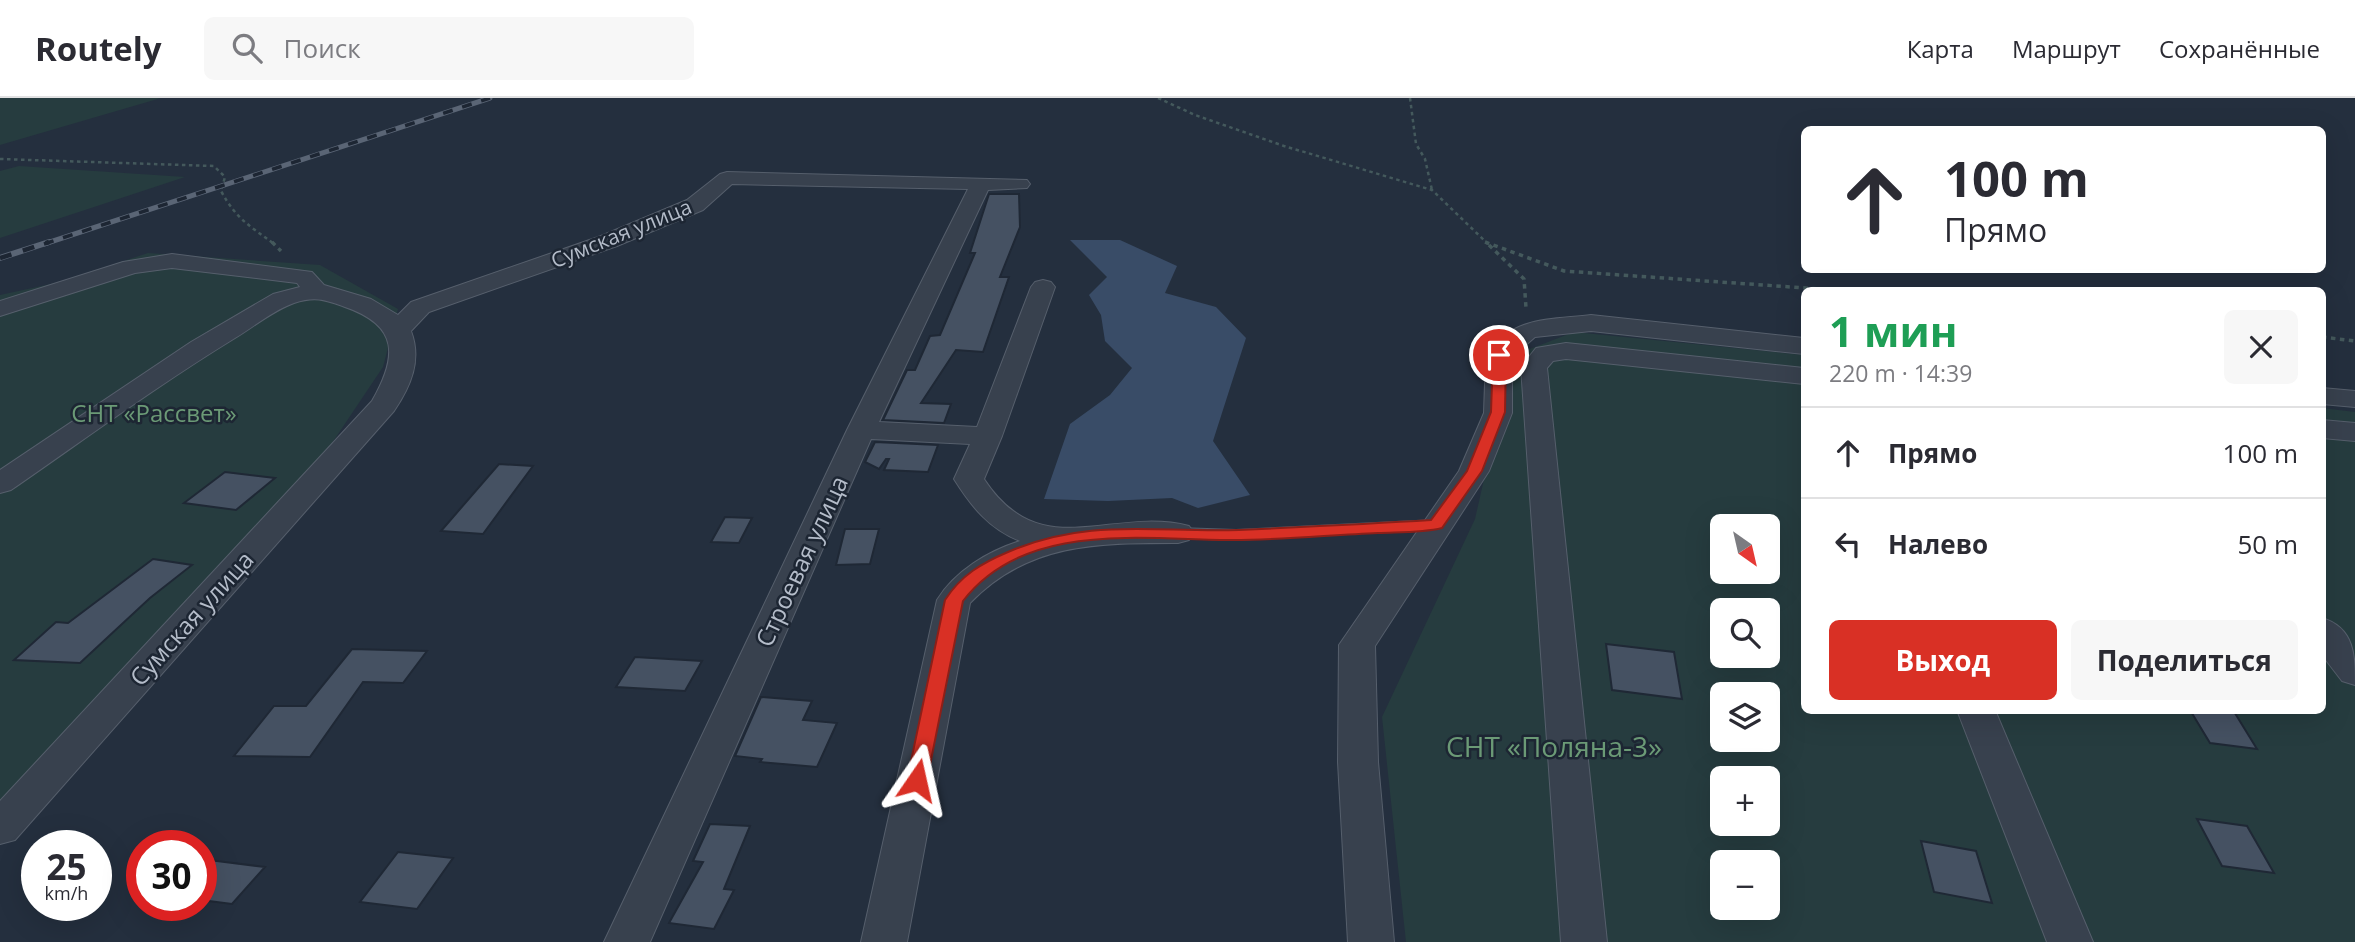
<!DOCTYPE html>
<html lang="ru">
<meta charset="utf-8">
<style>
body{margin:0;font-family:"Open Sans",sans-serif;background:#f7f7f7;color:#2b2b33;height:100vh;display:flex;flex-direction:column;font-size:26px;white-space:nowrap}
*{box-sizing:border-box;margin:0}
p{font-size:23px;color:#7c7c81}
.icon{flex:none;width:38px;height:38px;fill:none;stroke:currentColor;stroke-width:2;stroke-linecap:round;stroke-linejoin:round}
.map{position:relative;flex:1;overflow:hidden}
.drawer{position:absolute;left:1801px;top:189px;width:525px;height:427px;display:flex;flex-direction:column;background:#fff;border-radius:10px;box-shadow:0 7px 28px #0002}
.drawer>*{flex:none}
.guide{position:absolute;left:1801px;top:28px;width:525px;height:147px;border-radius:10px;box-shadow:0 7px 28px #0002;background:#fff;color:#2b2b33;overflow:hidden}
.needle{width:46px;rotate:146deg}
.fabs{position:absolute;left:1710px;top:416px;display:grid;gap:14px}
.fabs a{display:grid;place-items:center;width:70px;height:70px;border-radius:10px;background:#fff;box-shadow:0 7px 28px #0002;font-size:35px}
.speed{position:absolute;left:21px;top:732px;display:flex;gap:14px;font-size:35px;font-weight:700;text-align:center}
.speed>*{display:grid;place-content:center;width:91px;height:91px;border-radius:50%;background:#fff;box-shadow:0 7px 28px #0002;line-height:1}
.speed small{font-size:18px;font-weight:400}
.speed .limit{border:10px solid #d22;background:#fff;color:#111}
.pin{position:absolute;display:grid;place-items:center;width:60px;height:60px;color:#fff;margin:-30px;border:4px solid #fff;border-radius:50%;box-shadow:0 2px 7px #0007}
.me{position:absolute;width:77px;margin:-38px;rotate:11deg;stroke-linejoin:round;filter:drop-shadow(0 0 5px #0008)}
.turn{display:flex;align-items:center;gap:24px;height:147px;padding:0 28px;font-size:32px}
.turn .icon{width:91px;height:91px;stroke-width:2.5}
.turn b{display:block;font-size:49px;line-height:60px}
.round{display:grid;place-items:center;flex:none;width:74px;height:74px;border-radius:10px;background:#f7f7f7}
.headline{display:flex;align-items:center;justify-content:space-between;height:119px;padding:0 28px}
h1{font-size:42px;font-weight:700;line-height:52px;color:#1e9e55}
.button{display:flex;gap:14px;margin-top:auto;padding:14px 28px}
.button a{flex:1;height:80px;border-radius:10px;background:#d93025;color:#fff;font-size:28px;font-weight:700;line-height:80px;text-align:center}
.button a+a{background:#f7f7f7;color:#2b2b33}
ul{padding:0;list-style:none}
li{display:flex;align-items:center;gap:21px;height:91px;padding:0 28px;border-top:2px solid #e1e1e2}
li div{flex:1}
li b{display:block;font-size:26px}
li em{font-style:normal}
header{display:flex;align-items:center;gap:42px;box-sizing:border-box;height:98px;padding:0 35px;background:#fff;border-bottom:2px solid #e1e1e2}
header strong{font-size:33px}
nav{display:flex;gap:38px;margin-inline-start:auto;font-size:24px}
.search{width:490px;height:63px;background:#f7f7f7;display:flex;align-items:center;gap:18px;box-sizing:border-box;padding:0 24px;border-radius:10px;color:#7c7c81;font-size:26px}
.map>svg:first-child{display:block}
.green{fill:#263c3f;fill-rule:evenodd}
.water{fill:#394c67}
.building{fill:#455162;stroke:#1f2835;stroke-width:2}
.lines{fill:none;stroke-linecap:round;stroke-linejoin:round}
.lane-casing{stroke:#565f6c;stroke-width:2}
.street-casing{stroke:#565f6c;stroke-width:2}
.path-far1{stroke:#44595c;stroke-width:2.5;stroke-dasharray:3.5 3.5;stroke-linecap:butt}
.path{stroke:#44595c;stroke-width:3.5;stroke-dasharray:4.5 4.5;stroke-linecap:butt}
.lane{fill:#38414e;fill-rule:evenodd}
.street{fill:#38414e;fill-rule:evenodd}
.rail-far1-casing{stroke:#5a6575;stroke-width:5}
.rail-casing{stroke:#5a6575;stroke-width:6}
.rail-far1{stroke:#1d2633;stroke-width:3.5;stroke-dasharray:10;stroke-linecap:butt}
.rail{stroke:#1d2633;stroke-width:4.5;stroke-dasharray:12;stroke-linecap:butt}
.route{fill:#d93025;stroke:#8d1f18;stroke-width:2}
.labels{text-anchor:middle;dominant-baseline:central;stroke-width:5;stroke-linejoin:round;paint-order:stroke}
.far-street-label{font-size:21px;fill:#b4bcc9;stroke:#1d2633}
.park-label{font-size:24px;fill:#6b9a76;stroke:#1d2633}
.street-label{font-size:24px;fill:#b4bcc9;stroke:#1d2633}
.near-park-label{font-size:28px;fill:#6b9a76;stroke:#1d2633}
</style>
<header>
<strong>Routely</strong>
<div class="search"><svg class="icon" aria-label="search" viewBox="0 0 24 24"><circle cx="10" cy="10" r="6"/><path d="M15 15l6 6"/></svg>Поиск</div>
<nav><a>Карта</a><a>Маршрут</a><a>Сохранённые</a></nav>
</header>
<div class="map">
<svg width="2355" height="844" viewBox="0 0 2355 844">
<rect width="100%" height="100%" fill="#242f3e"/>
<path class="green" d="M0 0H161L0 47Z
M19 68 185 79 0 140V73Z
M148 155 320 167 398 211 383 269 328 351 0 711V197L60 184Z
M1574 234 1804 257V612H2322V310L2355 314V844H1406L1382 619 1475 421 1512 258ZM1722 429H1768V474H1722ZM1722 513H1768V558H1722ZM1722 597H1768V642H1722ZM1722 681H1768V726H1722ZM1722 765H1768V810H1722Z"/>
<path class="water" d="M1070 142H1120L1177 168 1165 195 1216 209 1246 240 1213 343 1250 397 1198 410 1172 400 1108 403 1044 401 1070 326 1110 297 1132 270 1105 243 1101 217 1089 197 1107 179Z"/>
<path class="building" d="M989 96H1019L1020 129 1000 179H1009L983 254 956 252 921 305 951 306 944 325 883 322 907 272H915L930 238 940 237 975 155H970Z
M875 344 938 347 928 374 884 372 889 361H886L879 371 865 364Z
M499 366 533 368 483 436 441 433Z
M225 374 275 380 236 412 184 405Z
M725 419 752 420 739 445 711 444Z
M845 431H879L870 466 836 467Z
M153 461 192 467 150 500 80 565 14 562 56 524 68 525Z
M1606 546 1674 554 1682 601 1612 592Z
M352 551 427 553 403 585 363 584 310 659 234 658 274 608H306Z
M635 559 702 563 685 593 616 589Z
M761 599 812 603 803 622 837 625 817 669 760 664 762 661 735 658Z
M2190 612H2233L2257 651 2210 645Z
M2197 721 2247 728 2274 775 2222 768Z
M710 726 750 728 724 791 734 792 714 831 669 825 703 764 693 763Z
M1921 743 1976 753 1992 805 1934 794Z
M398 754 453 760 417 811 360 804Z
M209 762 265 769 232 806 201 802V770Z"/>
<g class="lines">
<defs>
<path id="lane" d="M1436 422 1442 424 1444 427 1442 430 1236 442 1178 440 1170 435 1178 430 1236 432Z"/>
<path id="street" d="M727 74 1027 82 1030 86 1027 90 988 92 879 324 977 329 1031 189 1035 184 1043 182 1051 184 1055 189 1002 338 984 381C1041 468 1111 408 1189 428L1194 435 1189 442 1178 445C1099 445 1029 444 970 505L907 844H861L937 502C955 473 988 453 1020 443 989 431 971 408 954 381L970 346 871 341 650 844H604L847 332 968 91 732 86 703 112 617 148 429 214 411 233C422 262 411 288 394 313L15 742 0 746V703L372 303C397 259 400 228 345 209 325 202 316 198 294 205 274 212 253 229 235 240 158 287 85 341 11 392L0 395V372L191 244 273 196 300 189 297 185 172 170 135 175 0 218V203L123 164 172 156 312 174 324 187 371 201 398 217 411 204 601 138 687 102 720 76Z
M1591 217 1804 240V256L1591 233 1535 239 1512 259V315L1489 373 1375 548 1378 664 1394 844H1348L1338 664 1339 547 1459 373 1484 315 1486 257C1513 218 1549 222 1591 217Z
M1566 245 1804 270V286L1566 261 1553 263 1547 270 1607 844H1561L1521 269 1536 250Z
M2322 290 2355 293V309L2322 306Z
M2322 322 2355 325V343L2322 340Z
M2322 520C2355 530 2355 558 2355 587L2342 583 2322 557Z
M1957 612H1995L2093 844H2047Z"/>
</defs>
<use href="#lane" class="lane-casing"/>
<use href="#street" class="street-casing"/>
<path class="path-far1" d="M1158 0 1195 17 1284 48 1432 92 1488 146
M1410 0 1416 46 1425 61 1432 92
M0 61 214 68 225 79 221 93C237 122 249 127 274 146"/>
<path class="path" d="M272 144 281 153
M1485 144 1564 173 1834 192
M1489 147 1524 181 1526 210
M2322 239 2355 243"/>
<use href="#lane" class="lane"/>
<use href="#street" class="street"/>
<defs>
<path id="rail-far1" d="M44 146 490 0"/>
<path id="rail" d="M0 160 49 144"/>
</defs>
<use href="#rail-far1" class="rail-far1-casing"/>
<use href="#rail" class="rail-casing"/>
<use href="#rail-far1" class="rail-far1"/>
<use href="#rail" class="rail"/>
</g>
<path class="route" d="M1499 253 1506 257 1505 314 1482 373 1442 430C1422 435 1399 434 1378 435 1330 437 1281 442 1233 442 1144 442 1025 422 963 503L927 682 924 688 917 690 910 688 907 682 945 502C961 477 982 465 1008 454 1088 419 1156 435 1239 432 1303 429 1367 426 1431 422L1467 373 1491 314 1493 257Z"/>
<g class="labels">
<g class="far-street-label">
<text transform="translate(621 135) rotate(-22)">Сумская улица</text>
</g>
<g class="park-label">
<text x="154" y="314">СНТ «Рассвет»</text>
</g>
<g class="street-label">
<text transform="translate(801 463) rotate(-65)">Строевая улица</text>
<text transform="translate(191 520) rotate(-48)">Сумская улица</text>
</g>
<g class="near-park-label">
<text x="1554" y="648">СНТ «Поляна-3»</text>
</g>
</g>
</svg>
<div class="fabs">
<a><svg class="needle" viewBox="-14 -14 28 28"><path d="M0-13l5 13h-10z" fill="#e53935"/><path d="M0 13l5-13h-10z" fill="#7c7c81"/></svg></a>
<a><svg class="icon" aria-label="search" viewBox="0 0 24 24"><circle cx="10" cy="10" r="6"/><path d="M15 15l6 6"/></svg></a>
<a><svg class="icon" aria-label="layers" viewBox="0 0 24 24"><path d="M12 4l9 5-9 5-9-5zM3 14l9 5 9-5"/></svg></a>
<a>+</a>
<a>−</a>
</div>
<div class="speed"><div>25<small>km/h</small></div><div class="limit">30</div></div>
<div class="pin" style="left:1499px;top:257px;background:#d93025"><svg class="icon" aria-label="arrive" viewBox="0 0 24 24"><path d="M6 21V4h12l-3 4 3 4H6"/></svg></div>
<svg class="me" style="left:917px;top:682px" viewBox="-20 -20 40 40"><path d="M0-17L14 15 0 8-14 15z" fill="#d93025" stroke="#fff" stroke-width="4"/></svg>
<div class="guide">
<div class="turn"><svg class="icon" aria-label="ahead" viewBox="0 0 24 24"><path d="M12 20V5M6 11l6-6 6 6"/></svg><div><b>100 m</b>Прямо</div></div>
</div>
<section class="drawer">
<div class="headline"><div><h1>1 мин</h1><p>220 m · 14:39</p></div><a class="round"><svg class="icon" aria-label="close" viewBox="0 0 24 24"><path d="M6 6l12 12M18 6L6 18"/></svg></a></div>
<ul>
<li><svg class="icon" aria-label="ahead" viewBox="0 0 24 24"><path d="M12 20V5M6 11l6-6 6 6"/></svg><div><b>Прямо</b></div><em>100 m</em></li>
<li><svg class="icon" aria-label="left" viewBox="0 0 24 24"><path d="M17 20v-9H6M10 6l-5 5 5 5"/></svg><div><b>Налево</b></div><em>50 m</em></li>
</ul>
<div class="button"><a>Выход</a><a>Поделиться</a></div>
</section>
</div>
